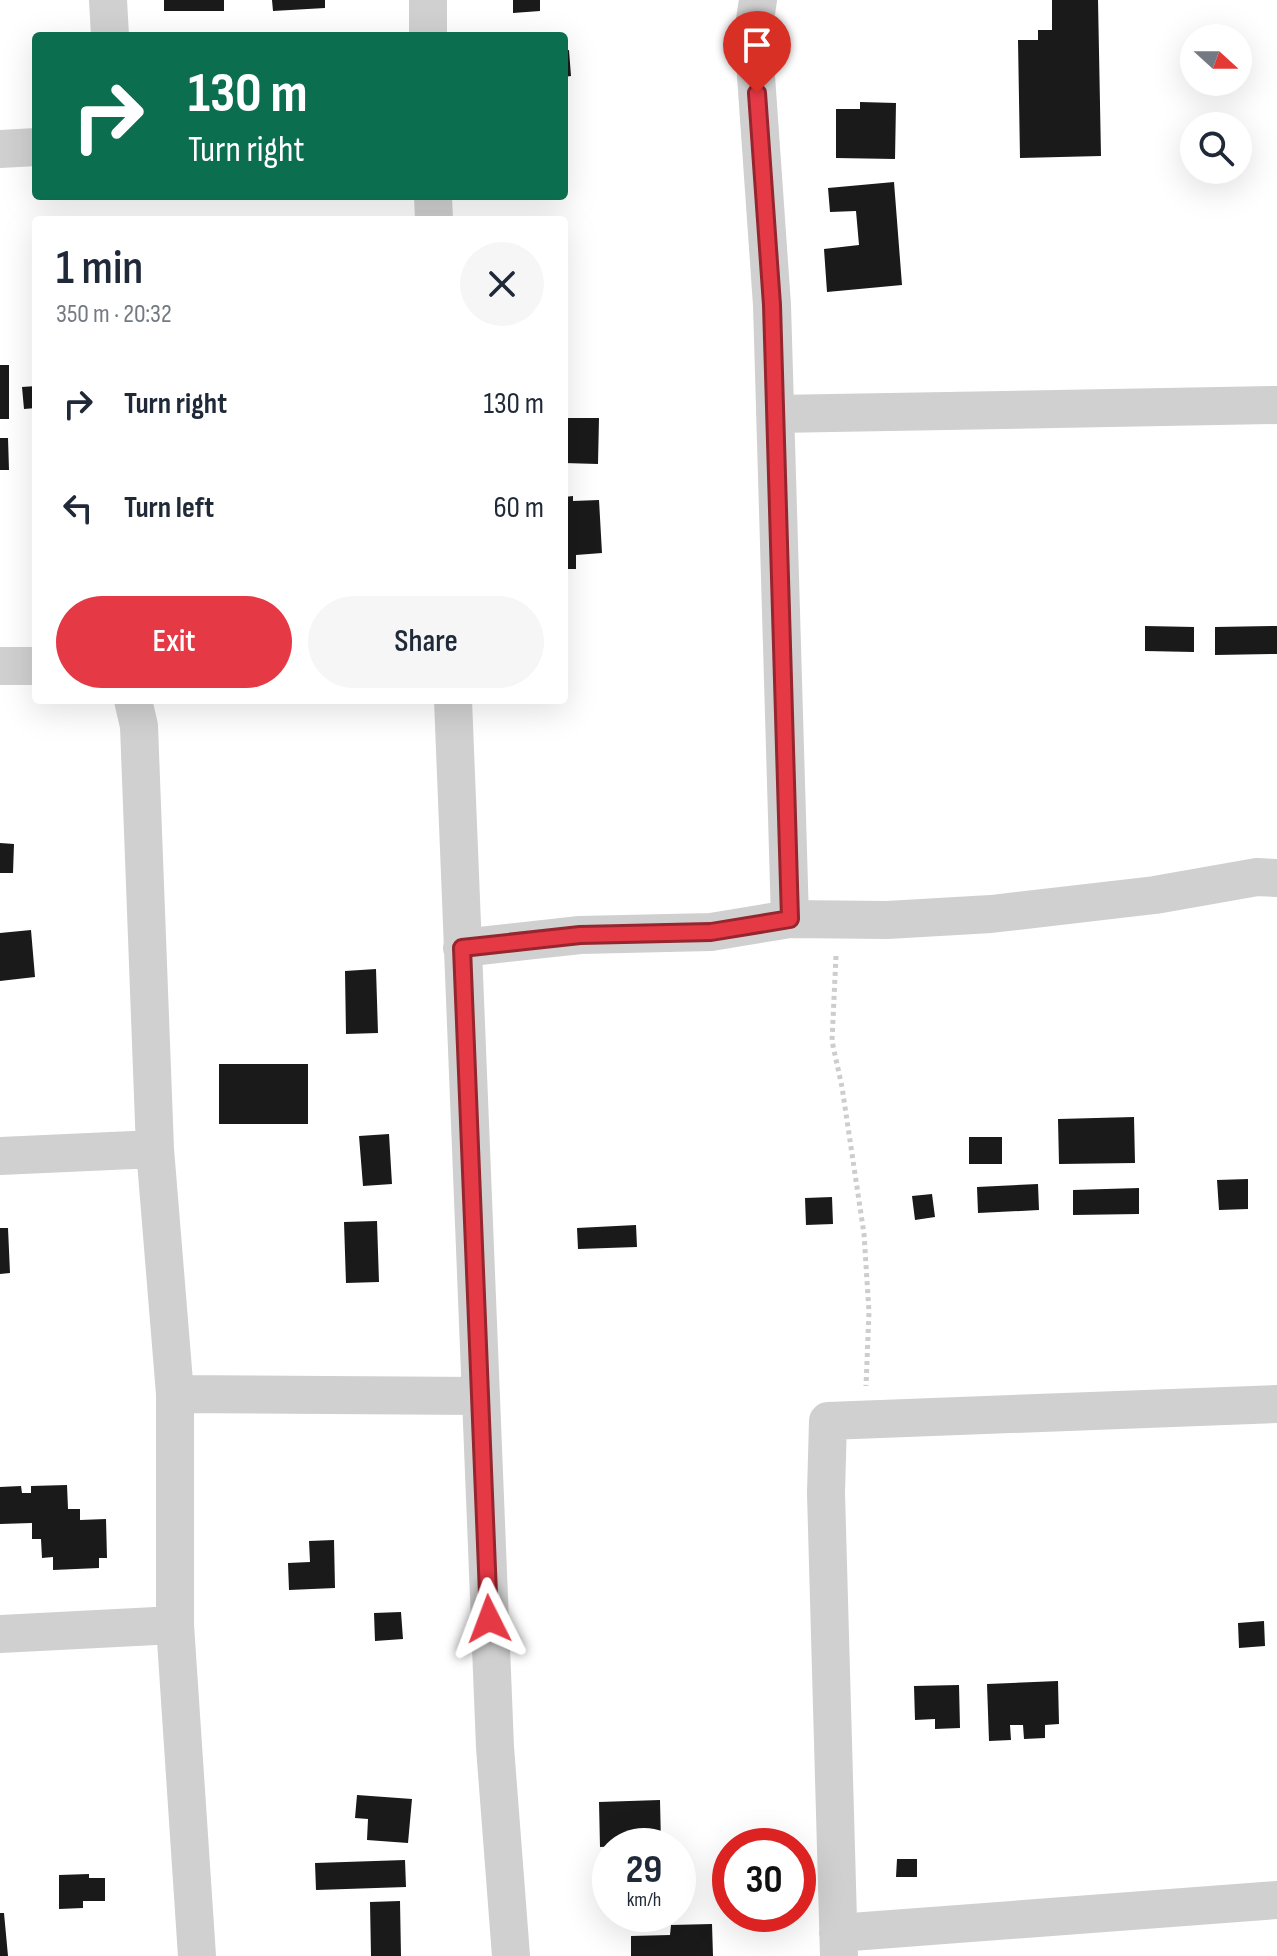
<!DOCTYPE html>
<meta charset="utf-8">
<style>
body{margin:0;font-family:"Sofia Sans Condensed",sans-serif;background:#f6f6f7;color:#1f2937;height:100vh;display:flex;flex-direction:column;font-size:30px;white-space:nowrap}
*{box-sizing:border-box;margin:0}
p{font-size:26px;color:#747a83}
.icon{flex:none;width:44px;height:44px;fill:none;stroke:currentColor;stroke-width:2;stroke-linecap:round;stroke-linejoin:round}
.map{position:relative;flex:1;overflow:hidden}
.side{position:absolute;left:32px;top:216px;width:536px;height:488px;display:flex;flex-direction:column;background:#fff;border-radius:8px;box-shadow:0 8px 32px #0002}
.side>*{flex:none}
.top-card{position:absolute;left:32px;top:32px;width:536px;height:168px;border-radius:8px;box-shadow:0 8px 32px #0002;background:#0b6e4f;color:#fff;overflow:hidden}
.needle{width:52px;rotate:111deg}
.buttons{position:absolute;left:1180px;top:24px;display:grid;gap:16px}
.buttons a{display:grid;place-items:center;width:72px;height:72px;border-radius:50%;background:#fff;box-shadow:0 8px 32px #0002;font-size:40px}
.speed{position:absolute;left:592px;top:1828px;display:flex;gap:16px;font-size:40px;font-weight:700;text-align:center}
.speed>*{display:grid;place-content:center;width:104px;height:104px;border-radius:50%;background:#fff;box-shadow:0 8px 32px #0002;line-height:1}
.speed small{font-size:20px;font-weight:400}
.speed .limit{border:12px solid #d22;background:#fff;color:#111}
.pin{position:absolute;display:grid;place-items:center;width:68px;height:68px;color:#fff;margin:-82px -34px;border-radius:50% 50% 50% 0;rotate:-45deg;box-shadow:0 0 8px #0007}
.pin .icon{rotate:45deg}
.me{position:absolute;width:88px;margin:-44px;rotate:357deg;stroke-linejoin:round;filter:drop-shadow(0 0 6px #0008)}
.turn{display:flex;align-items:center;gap:28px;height:168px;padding:0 24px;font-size:36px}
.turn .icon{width:104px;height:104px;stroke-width:2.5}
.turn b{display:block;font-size:56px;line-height:68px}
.round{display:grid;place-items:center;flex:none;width:84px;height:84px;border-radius:42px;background:#f6f6f7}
.overview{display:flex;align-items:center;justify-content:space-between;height:136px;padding:0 24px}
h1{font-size:48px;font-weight:600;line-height:60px}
.primary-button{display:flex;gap:16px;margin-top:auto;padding:16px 24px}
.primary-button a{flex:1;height:92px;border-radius:48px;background:#e63946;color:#fff;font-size:32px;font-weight:600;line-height:92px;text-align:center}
.primary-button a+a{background:#f6f6f7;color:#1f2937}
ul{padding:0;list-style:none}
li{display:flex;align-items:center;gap:24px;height:104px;padding:0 24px}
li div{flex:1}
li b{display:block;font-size:30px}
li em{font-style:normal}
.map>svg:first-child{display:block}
.building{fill:#1a1a1a}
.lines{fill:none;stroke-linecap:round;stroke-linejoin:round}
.path{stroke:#cdcdcd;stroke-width:5;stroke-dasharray:4 4;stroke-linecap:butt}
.minor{stroke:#d0d0d0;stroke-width:38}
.route-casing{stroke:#96252e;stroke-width:20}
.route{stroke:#e63946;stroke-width:14}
</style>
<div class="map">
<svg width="1277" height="1956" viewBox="0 0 1277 1956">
<rect width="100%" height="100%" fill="#fff"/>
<path class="building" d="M164 0H224V11H164Z
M272 0H325V8L273 11Z
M513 0H540V11L513 13Z
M1052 0H1098L1101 156 1020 158 1018 40H1038V30H1052Z
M569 50 571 76 564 77V51Z
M860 102 896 103 895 159 836 158V109H860Z
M894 182 902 285 827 292 824 249 859 245 856 211 830 212 828 188Z
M0 365H9V419H0Z
M36 386V408L24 409 22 387Z
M564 418H599L598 464 564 463Z
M0 438H8L9 470H0Z
M573 496V501L599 500 602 553 576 555V569H564V497Z
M1145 626 1194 627V652L1145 651Z
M1277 626V654L1215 655V627Z
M0 843 14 844 13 873H0Z
M31 930 35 977 0 981V933Z
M376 969 378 1033 346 1034 345 971Z
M219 1064H308V1124H219Z
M1134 1117 1135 1163 1059 1164 1058 1119Z
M389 1134 392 1184 363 1186 359 1136Z
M969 1137H1002V1164H969Z
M1248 1179V1209L1219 1210 1217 1180Z
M1038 1184 1039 1210 978 1213 977 1187Z
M1139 1188V1214L1073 1215V1190Z
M932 1194 935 1217 915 1220 912 1196Z
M832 1197 833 1224 806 1225 805 1198Z
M377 1221 379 1282 346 1283 344 1222Z
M636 1225 637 1247 578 1249 577 1228Z
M0 1228H8L10 1273 0 1274Z
M67 1485 68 1509H80V1520L106 1519 107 1558H99V1568L53 1570V1557L42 1558 41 1539H32V1523L0 1524V1487L21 1486 22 1493H31V1486Z
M334 1540 335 1588 289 1590 288 1563 310 1562 309 1541Z
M401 1612 403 1639 375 1641 374 1613Z
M1264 1621 1265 1646 1239 1648 1238 1623Z
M1058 1681 1059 1724 1045 1725V1738L1024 1739 1023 1725H1010L1011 1740 989 1741 987 1684Z
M959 1685 960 1728 935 1729V1719L915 1720 914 1686Z
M357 1795 412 1799 408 1843 367 1840 368 1819 355 1818Z
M660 1800 661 1844 600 1847 599 1802Z
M897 1859H917V1877H896Z
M405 1860 406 1887 316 1890 315 1863Z
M89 1874V1878H105V1901H83V1908L59 1909V1875Z
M400 1901 401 1956H371L370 1902Z
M0 1913H4L8 1956H0Z
M712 1924 713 1956H631V1936L670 1935 671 1925Z"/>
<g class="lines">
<path class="path" d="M836 956 832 1041 842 1087 864 1234 869 1312 866 1386"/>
<path class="minor" d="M108 0 110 36
M428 0V36
M758 0 753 33 772 305 790 919
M0 149 36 147
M433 196 434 220
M775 414 1277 405
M0 666H36
M133 700 139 726 155 1149 175 1394V1625L197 1956
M453 700 495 1747 511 1956
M462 948 580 935 711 932 790 919 887 920 991 914 1155 895 1257 877 1277 878
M0 1156 155 1149
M175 1394 479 1396
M0 1634 175 1625
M838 1933 1277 1900
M839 1956 826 1493 828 1421 1277 1404"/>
</g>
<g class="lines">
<defs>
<path id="route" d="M489 1619 462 948 580 935 711 932 790 919 772 305 757 93"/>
</defs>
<use href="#route" class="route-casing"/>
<use href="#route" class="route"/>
</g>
</svg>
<div class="buttons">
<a><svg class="needle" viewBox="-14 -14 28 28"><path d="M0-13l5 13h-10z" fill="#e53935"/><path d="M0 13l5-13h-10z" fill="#747a83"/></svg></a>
<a><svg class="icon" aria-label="search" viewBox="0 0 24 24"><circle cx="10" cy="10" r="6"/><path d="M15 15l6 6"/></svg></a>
</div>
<div class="speed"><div>29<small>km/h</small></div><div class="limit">30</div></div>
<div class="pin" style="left:757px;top:93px;background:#d93025"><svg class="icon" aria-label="arrive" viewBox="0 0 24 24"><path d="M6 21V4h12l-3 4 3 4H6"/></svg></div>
<svg class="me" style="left:489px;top:1619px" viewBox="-20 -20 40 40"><path d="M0-17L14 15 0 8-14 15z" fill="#e63946" stroke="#fff" stroke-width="4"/></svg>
<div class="top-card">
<div class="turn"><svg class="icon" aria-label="right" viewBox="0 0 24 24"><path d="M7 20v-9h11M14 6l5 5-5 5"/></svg><div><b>130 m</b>Turn right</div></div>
</div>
<section class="side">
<div class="overview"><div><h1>1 min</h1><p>350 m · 20:32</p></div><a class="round"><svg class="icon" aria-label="close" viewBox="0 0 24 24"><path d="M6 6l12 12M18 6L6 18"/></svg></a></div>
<ul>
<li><svg class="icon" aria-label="right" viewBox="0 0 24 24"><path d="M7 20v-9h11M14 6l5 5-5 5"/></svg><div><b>Turn right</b></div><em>130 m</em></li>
<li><svg class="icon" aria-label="left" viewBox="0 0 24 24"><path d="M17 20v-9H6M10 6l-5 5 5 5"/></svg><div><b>Turn left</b></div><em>60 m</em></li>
</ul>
<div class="primary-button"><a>Exit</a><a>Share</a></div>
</section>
</div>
